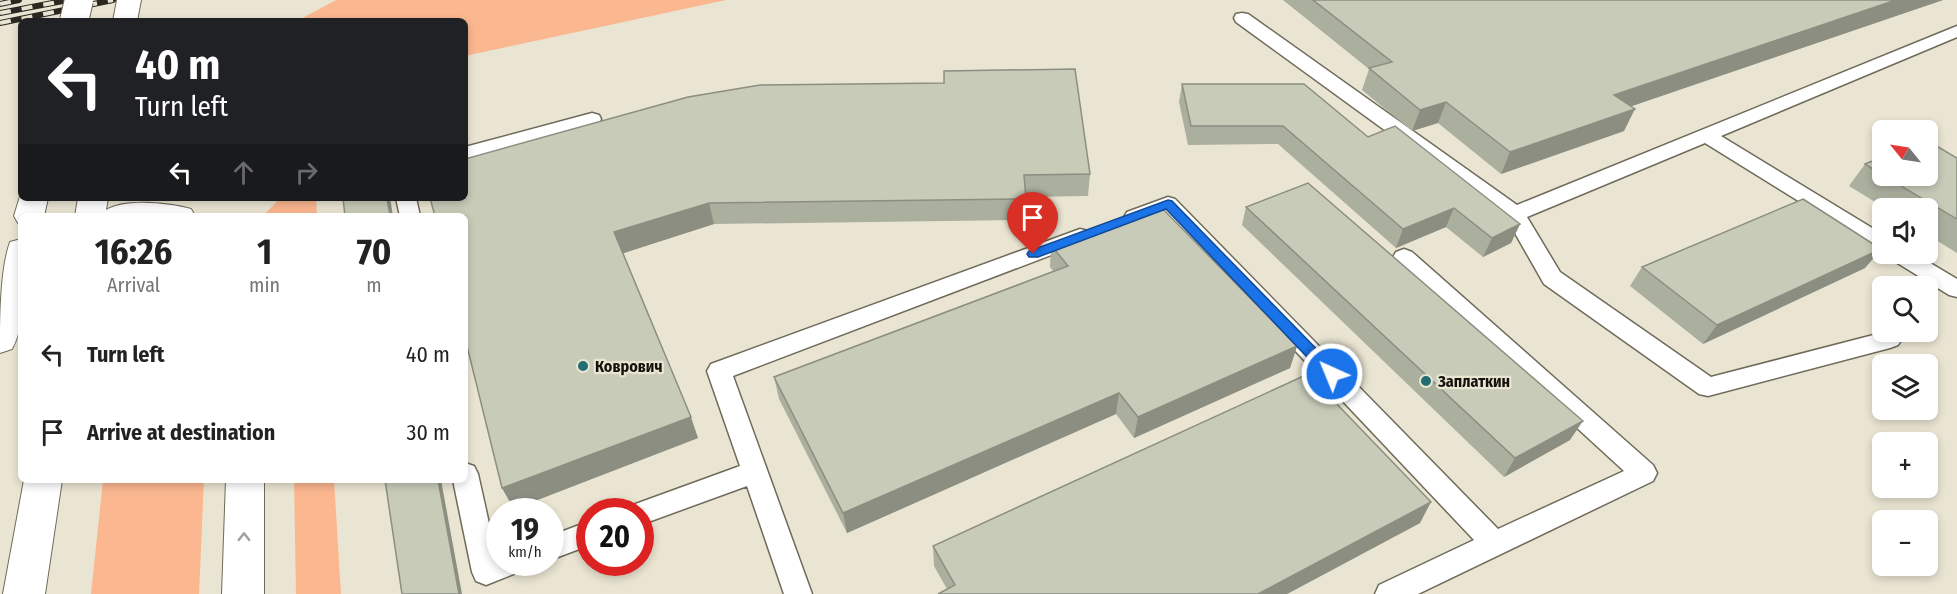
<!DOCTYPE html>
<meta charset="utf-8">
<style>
body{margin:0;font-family:"Fira Sans Condensed",sans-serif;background:#f6f6f6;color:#222;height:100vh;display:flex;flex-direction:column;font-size:22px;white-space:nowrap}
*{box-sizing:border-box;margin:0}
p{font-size:20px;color:#767676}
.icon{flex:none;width:33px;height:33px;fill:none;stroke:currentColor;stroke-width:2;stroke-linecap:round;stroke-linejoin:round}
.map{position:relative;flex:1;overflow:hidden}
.drawer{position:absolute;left:18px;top:213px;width:450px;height:270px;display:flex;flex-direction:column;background:#fff;border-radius:9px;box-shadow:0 3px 9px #0003}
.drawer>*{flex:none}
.banner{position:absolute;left:18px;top:18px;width:450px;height:183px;border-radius:9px;box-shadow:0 3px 9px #0003;background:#202124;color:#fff;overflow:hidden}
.needle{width:39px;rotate:300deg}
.controls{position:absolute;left:1872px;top:120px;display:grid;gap:12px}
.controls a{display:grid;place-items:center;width:66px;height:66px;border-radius:9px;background:#fff;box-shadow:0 3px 9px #0003;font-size:30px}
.speed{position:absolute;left:486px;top:498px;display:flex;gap:12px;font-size:30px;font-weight:700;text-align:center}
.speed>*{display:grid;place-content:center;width:78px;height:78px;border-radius:50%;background:#fff;box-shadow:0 3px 9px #0003;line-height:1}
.speed small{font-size:15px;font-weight:400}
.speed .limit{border:9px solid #d22;background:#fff;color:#111}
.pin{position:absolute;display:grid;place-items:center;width:51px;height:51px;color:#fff;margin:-62px -26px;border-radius:50% 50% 50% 0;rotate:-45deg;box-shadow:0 0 6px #0007}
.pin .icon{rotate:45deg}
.me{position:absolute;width:66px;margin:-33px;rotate:316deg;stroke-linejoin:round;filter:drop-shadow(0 0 4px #0008)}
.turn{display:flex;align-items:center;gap:21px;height:126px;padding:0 18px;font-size:27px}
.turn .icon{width:78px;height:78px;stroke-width:2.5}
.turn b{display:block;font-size:42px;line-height:51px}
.lanes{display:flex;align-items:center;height:57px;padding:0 18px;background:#0003;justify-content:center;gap:30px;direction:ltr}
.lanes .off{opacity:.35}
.eta{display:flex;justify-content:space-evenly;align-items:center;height:102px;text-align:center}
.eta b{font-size:36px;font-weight:700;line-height:42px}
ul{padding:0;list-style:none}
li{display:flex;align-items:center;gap:18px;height:78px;padding:0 18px}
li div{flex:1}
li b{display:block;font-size:22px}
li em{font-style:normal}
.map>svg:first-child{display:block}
.green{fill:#fbb78f}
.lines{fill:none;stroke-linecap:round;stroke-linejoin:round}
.lane-casing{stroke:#6f6a5a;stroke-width:3}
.secondary-casing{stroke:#6f6a5a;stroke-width:2}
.lane{fill:#fff;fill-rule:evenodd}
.secondary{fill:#fff;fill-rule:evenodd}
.rail-casing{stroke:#2a2820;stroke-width:6}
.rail{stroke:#eae5d2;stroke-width:4;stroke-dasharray:11;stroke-linecap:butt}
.secondary-bridge-casing{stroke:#6f6a5a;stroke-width:30;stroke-linecap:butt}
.secondary-bridge{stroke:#fff;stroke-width:28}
.wall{fill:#abaf9e}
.shaded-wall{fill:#8b8e81}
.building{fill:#c7cbb8;stroke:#8b8e81;stroke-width:1.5}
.oneway{stroke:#a1a09e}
.route{fill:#1a73e8;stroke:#114b97;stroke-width:1.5}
.poi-dot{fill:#216d71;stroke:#eae5d2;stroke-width:2}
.labels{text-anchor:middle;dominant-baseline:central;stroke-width:4.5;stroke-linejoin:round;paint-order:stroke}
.poi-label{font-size:16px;font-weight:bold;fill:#14120c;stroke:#eae5d2;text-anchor:start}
</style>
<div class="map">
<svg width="1957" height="594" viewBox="0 0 1957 594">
<rect width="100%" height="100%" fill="#eae5d2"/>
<path class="green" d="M336 0H726L465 56V21H297Z
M280 198H316L317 216H263Z
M103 480H204L199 594H91Z
M294 480H334L341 594H296Z"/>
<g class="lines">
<defs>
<path id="lane" d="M1242 13 1248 14 1517 205 1957 26V37L1721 136 1882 234V250L1874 248 1705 143 1527 217 1560 272 1711 377 1885 332 1898 333 1902 339 1898 345 1890 348 1708 396 1699 394 1544 284 1507 219 1236 22 1234 18 1236 14Z
M592 113 599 115 601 119 599 123 465 159V147Z
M1168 197 1175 199 1498 529 1624 471 1396 262 1393 257 1396 252 1404 249 1412 252 1653 465 1657 473 1653 481 1418 594H1375L1379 585 1474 540 1165 213 1134 224 1127 222 1124 217 1127 212Z
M396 198H416L420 216H400Z
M1080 229 1088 231 1091 236 1088 241 733 376 812 594H784L747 486 640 525V512H628L630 506 740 466 707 371 711 364Z
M1888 254H1915L1957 279V297L1949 295 1891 259Z
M465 463 474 466 478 474 496 555 500 554V562H525L521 571 486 585 476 581 472 572 453 480H465Z
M590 521V545L550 560V536Z"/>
<path id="secondary" d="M117 0H141L137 21H113Z
M21 193V198H48L44 216H21V224L18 223 14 216Z
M78 198H108L106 210C125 198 170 203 191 209L195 216H75Z
M21 239C21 272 28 321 12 349L0 353C0 320 0 270 10 242Z
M24 480H62L45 594H3Z
M226 480H264V594H222Z"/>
</defs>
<use href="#lane" class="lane-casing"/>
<use href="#secondary" class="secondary-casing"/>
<use href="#lane" class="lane"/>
<use href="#secondary" class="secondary"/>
<defs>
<path id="rail" d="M0 4 19 0
M0 13 68 0
M0 23 113 0"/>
</defs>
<use href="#rail" class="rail-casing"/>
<use href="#rail" class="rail"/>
<defs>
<path id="secondary-bridge" d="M74 21 79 0"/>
</defs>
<use href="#secondary-bridge" class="secondary-bridge-casing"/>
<use href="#secondary-bridge" class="secondary-bridge"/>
</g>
<path class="wall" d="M1283 0H1943L1631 106 1624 131 1501 174 1438 123 1412 131 1362 90 1369 69Z
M944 83 1090 174 1088 196 1026 197 1025 220 714 224 623 253 698 438 514 509 502 488 465 216Z
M1182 84 1368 137 1520 224 1511 243 1483 257 1446 227 1396 248 1278 144 1188 145 1179 102Z
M1882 157V176H1928L1957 158V253L1928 235V208H1885L1849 186 1865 164Z
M1246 207 1570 440 1504 477 1242 225Z
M1051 245 1297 346 1290 368 1134 438 1116 414 847 533 779 399 774 377 1053 271 1050 267Z
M1881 249 1865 268 1703 344 1630 286 1642 267Z
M1420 523 1287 594H938L947 589 934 566 933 546Z"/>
<path class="shaded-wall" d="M1896 0H1943L1603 116 1614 95Z
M1446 102 1438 123 1412 131 1420 110Z
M1635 109 1624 131 1501 174 1510 152Z
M387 198H390L393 216H390Z
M709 203 714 224 621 254 614 232Z
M1454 208 1446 227 1396 248 1403 229Z
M1520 224 1511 243 1483 257 1492 238Z
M1881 249 1865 268 1703 344 1717 325Z
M1297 346 1290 368 1134 438 1138 417Z
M1119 393 1116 414 847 533 843 513Z
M691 417 698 438 514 509 502 488Z
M1583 421 1570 440 1504 477 1515 458Z
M438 480H441L462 594H459Z
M1431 502 1420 523 1287 594H1258Z"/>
<path class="building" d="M1313 0H1896L1614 95 1635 109 1510 152 1446 102 1420 110 1369 68 1392 62Z
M1075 69 1090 174 1024 175 1026 199 709 203 614 232 691 417 502 488 465 338V216H435L430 198H465V159L688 97 760 85 944 83V71Z
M1182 84H1304L1368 137 1395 126 1520 224 1492 238 1454 208 1403 229 1283 126H1191Z
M1928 141 1957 158V219L1884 176H1928Z
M1882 157V175L1865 164Z
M1308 183 1583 421 1515 458 1246 207Z
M343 198H387L390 216H345Z
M1803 199 1881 249 1717 325 1642 267Z
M1159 205 1297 346 1138 417 1119 393 843 513 774 377 1068 266 1051 245Z
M1308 374 1431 502 1258 594H938L955 585 933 546Z
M385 480H438L459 594H402Z"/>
<defs><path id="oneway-chevron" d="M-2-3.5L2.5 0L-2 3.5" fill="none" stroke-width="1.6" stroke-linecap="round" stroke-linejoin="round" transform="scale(1.5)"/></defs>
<use class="oneway" href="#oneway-chevron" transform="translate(244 537) rotate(-89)"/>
<path class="route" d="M1168 200 1172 201 1337 370 1339 374 1337 378H1327L1166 209 1038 257H1029L1027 254 1029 251Z"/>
<g class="poi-dot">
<circle cx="583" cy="366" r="6"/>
<circle cx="1426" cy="381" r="6"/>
</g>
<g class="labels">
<g class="poi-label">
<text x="595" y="366">Коврович</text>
<text x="1438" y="381">Заплаткин</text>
</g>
</g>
</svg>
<div class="controls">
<a><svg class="needle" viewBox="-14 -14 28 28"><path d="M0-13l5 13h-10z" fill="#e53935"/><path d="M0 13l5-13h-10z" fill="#767676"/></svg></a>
<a><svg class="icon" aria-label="sound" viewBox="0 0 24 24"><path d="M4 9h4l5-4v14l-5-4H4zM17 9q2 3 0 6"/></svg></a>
<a><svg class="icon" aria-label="search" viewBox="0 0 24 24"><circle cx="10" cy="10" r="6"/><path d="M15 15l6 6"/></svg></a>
<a><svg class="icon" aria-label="layers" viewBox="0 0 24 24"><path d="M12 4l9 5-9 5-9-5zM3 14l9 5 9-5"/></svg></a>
<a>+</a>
<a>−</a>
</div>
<div class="speed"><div>19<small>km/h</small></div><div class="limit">20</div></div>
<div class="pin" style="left:1033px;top:254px;background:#d93025"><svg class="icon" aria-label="arrive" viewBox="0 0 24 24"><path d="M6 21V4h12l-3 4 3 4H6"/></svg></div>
<svg class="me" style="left:1332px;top:374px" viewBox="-20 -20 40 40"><circle r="17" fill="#1a73e8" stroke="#fff" stroke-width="3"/><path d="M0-11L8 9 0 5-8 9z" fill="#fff"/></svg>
<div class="banner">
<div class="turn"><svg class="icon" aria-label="left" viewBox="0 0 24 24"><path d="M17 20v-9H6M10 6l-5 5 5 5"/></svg><div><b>40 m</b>Turn left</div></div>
<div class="lanes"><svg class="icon" aria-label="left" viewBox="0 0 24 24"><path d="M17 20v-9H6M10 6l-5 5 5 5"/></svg><svg class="icon off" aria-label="ahead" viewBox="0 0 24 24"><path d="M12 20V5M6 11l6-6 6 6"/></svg><svg class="icon off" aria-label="right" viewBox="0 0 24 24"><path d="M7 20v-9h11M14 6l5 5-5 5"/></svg></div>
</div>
<section class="drawer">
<div class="eta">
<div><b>16:26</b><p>Arrival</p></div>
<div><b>1</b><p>min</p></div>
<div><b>70</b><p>m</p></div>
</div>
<ul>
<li><svg class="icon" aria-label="left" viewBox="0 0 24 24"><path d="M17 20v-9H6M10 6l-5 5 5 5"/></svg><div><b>Turn left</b></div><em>40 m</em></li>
<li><svg class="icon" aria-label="arrive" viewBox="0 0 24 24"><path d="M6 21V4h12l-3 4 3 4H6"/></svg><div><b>Arrive at destination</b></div><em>30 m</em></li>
</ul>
</section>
</div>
